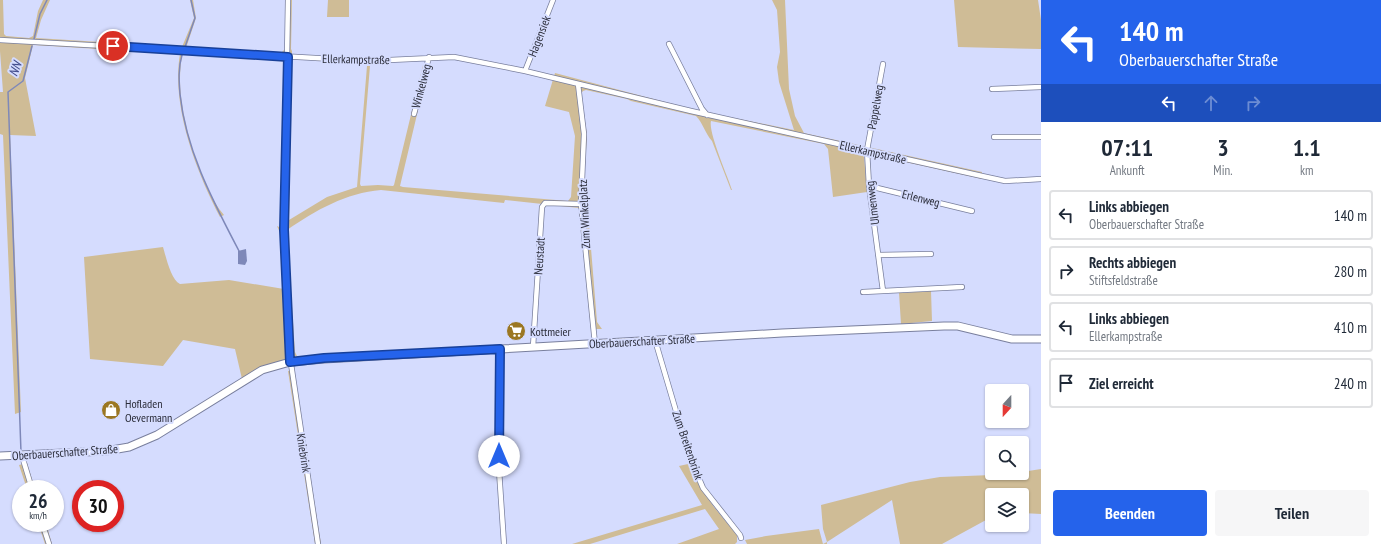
<!DOCTYPE html>
<html lang="de">
<meta charset="utf-8">
<style>
body{margin:0;font-family:"PT Sans Narrow",sans-serif;background:#f6f6f7;color:#1f2937;height:100vh;display:flex;flex-direction:column;font-size:15px;white-space:nowrap}
*{box-sizing:border-box;margin:0}
p{font-size:13px;color:#747a83}
.icon{flex:none;width:22px;height:22px;fill:none;stroke:currentColor;stroke-width:2;stroke-linecap:round;stroke-linejoin:round}
.map{position:relative;flex:1;overflow:hidden}
.side{display:flex;flex-direction:column;background:#fff;width:340px}
.side>*{flex:none}
.top-card{background:#2563eb;color:#fff;overflow:hidden}
.needle{width:26px;rotate:201deg}
.fabs{position:absolute;left:985px;top:384px;display:grid;gap:8px}
.fabs a{display:grid;place-items:center;width:44px;height:44px;border-radius:4px;background:#fff;box-shadow:0 1px 3px #0004;font-size:20px}
.speed{position:absolute;left:12px;top:480px;display:flex;gap:8px;font-size:20px;font-weight:700;text-align:center}
.speed>*{display:grid;place-content:center;width:52px;height:52px;border-radius:50%;background:#fff;box-shadow:0 1px 3px #0004;line-height:1}
.speed small{font-size:10px;font-weight:400}
.speed .limit{border:6px solid #d22;background:#fff;color:#111}
.pin{position:absolute;display:grid;place-items:center;width:34px;height:34px;color:#fff;margin:-17px;border:2px solid #fff;border-radius:50%;box-shadow:0 1px 4px #0007}
.me{position:absolute;width:44px;margin:-22px;rotate:0deg;stroke-linejoin:round;filter:drop-shadow(0 0 3px #0008)}
.turn{display:flex;align-items:center;gap:14px;height:84px;padding:0 12px;font-size:18px}
.turn .icon{width:52px;height:52px;stroke-width:2.5}
.turn b{display:block;font-size:28px;line-height:34px}
.lanes{display:flex;align-items:center;height:38px;padding:0 12px;background:#0003;justify-content:center;gap:20px;direction:ltr}
.lanes .off{opacity:.35}
.eta{display:flex;justify-content:space-evenly;align-items:center;height:68px;text-align:center}
.eta b{font-size:24px;font-weight:700;line-height:28px}
.cta{display:flex;gap:8px;margin-top:auto;padding:8px 12px}
.cta a{flex:1;height:46px;border-radius:4px;background:#2563eb;color:#fff;font-size:16px;font-weight:700;line-height:46px;text-align:center}
.cta a+a{background:#f6f6f7;color:#1f2937}
ul{padding:0;list-style:none}
li{display:flex;align-items:center;gap:12px;height:50px;margin:0 8px 6px;padding:0 4px;border:2px solid #e0e1e3;border-radius:4px}
li div{flex:1}
li b{display:block;font-size:15px}
li em{font-style:normal}
main{display:flex;flex:1;min-height:0}
.map>svg:first-child{display:block}
.green{fill:#cfbc96}
.water{fill:#7e88b9}
.lines{fill:none;stroke-linecap:round;stroke-linejoin:round}
.stream{stroke:#7e88b9;stroke-width:1.5}
.minor-casing{stroke:#797f9d;stroke-width:6}
.secondary-casing{stroke:#797f9d;stroke-width:9}
.minor{stroke:#fff;stroke-width:4.5}
.secondary{stroke:#fff;stroke-width:7}
.route-casing{stroke:#184099;stroke-width:10}
.route{stroke:#2563eb;stroke-width:7}
.labels{text-anchor:middle;dominant-baseline:central;stroke-width:4;stroke-linejoin:round;paint-order:stroke}
.street-label{font-size:12px;fill:#2a2c39;stroke:#d5dcfe}
.poi-label{font-size:12px;fill:#2a2c39;stroke:#d5dcfe;text-anchor:start}
.water-label{font-size:13px;font-style:italic;fill:#424c8b;stroke:#d5dcfe}
</style>
<main>
<div class="map">
<svg width="1041" height="544" viewBox="0 0 1041 544">
<rect width="100%" height="100%" fill="#d5dcfe"/>
<path class="green" d="M0 0H3L4 34 6 36 29 38 33 36 38 11 43 0H50L41 20 36 38 182 47 194 18 190 0H193L196 18 186 48 278 53 282 52 285 49V0H292L291 49 292 51 289 220 327 197 357 187 367 66H370L360 184 361 186 378 185 393 186 394 185 423 65 429 64 400 186 403 187 568 201 571 197 575 136 569 112 545 106 555 73 699 111 794 130 779 82 777 67 780 52 777 10 772 0H785L789 89 795 116 804 133 982 172V179L878 156H874L869 160 864 156 867 192 833 197 828 149 824 144 711 121C708 132 728 177 732 190H731L712 141C705 133 703 123 696 116L631 101 627 99 586 90 583 91 581 94 587 135 583 199H587L597 322 602 329H591L579 208 505 200 504 203 381 190C346 193 316 210 287 230L295 352 297 356C277 361 260 368 242 379L235 349 183 340 163 366 90 359 84 257 163 247C166 257 171 280 180 284L229 280 284 289 281 235 277 226 279 227 281 225 285 63 283 60 280 58 182 54C181 62 180 70 180 78 179 114 200 188 224 215L220 217C196 171 171 106 180 54L33 45 25 78 36 136 10 135 21 412 15 414 3 135 0 134V92H3L0 51Z
M328 0H349V17H327Z
M954 0H1040H1038L1041 20V49L958 47Z
M931 291 932 321 901 324 899 293Z
M295 370 294 372 321 544H315L288 371Z
M27 463 35 489H27L19 465Z
M688 464 699 485 714 507 737 535V542L735 544H677L719 529 705 509 590 544H572L702 505 679 466Z
M1041 469V514L1022 513V495H992V519L986 520 942 544H900L892 500 827 542V544H823L827 542 823 529 821 505 910 482 940 477 1020 474 1022 472Z
M38 523H46L52 544H45Z
M819 529 823 544H747L745 540 766 536Z"/>
<path class="water" d="M246 249 247 261 245 265 238 264V251Z"/>
<g class="lines">
<path class="stream" d="M34 39 40 14 47 0
M185 47 195 18 191 0
M182 55C178 68 179 81 180 94 186 151 213 201 239 251
M21 452 8 92 23 81 32 46"/>
<defs>
<path id="minor" d="M288 0 284 230 290 357 318 544
M0 40 368 61 454 57 525 71 691 111 982 176 1005 181 1041 179
M669 44 702 109 707 115
M525 71 553 0
M578 84 584 134 581 204 595 344
M992 89 1041 87
M414 114 429 57
M994 137H1041
M869 186 972 211
M878 255 931 254
M883 291 962 287
M863 292 883 291 869 186 867 150 883 64
M655 340 689 455 703 488 740 535 741 538
M533 347 542 207 545 203 581 204
M500 349 499 470 504 544
M22 456 32 489
M42 523 49 544"/>
<path id="secondary" d="M0 456 106 451 129 447 157 435 262 370 290 362 324 359 782 333 944 326H958L1012 339H1041"/>
</defs>
<use href="#minor" class="minor-casing"/>
<use href="#secondary" class="secondary-casing"/>
<use href="#minor" class="minor"/>
<use href="#secondary" class="secondary"/>
</g>
<g class="lines">
<defs>
<path id="route" d="M113 46 288 57 284 230 290 362 324 358 500 349 499 456"/>
</defs>
<use href="#route" class="route-casing"/>
<use href="#route" class="route"/>
</g>
<defs>
<symbol id="supermarket-disc" viewBox="-11 -11 22 22"><circle r="9.5" fill="#9b7722" stroke="#d5dcfe"/><path d="M-6-5.5h2.5l.6 2H6L4.5 2H-2.5L-4.4-4H-6ZM-1.5 3.2a1.3 1.3 0 1 0 .1 0ZM3 3.2a1.3 1.3 0 1 0 .1 0Z" fill="#fff"/></symbol>
<symbol id="shop-disc" viewBox="-11 -11 22 22"><circle r="9.5" fill="#9b7722" stroke="#d5dcfe"/><path d="M-5-2.5h2.3a2.7 3.5 0 0 1 5.4 0H5L5.5 6h-11ZM-1.5-2.5h3a1.5 2.3 0 0 0-3 0Z" fill="#fff"/></symbol>
</defs>
<g fill-rule="evenodd">
<use href="#supermarket-disc" x="505" y="320" width="22" height="22"/>
<use href="#shop-disc" x="100" y="399" width="22" height="22"/>
</g>
<g class="labels">
<g class="street-label">
<text transform="translate(539 36) rotate(-69)">Hagensiek</text>
<text transform="translate(356 59) rotate(1)">Ellerkampstraße</text>
<text transform="translate(421 86) rotate(-75)">Winkelweg</text>
<text transform="translate(875 107) rotate(-80)">Pappelweg</text>
<text transform="translate(873 152) rotate(13)">Ellerkampstraße</text>
<text transform="translate(921 198) rotate(14)">Erlenweg</text>
<text transform="translate(872 203) rotate(-97)">Ulmenweg</text>
<text transform="translate(584 214) rotate(-93)">Zum Winkelplatz</text>
<text transform="translate(539 256) rotate(-86)">Neustadt</text>
<text transform="translate(642 341) rotate(-3)">Oberbauerschafter Straße</text>
<text transform="translate(688 445) rotate(71)">Zum Breitenbrink</text>
<text transform="translate(65 452) rotate(-4)">Oberbauerschafter Straße</text>
<text transform="translate(304 453) rotate(81)">Kniebrink</text>
</g>
<g class="poi-label">
<text x="530" y="331">Kottmeier</text>
<text x="125" y="403">Hofladen<tspan x="125" dy="14">Oevermann</tspan></text>
</g>
<g class="water-label">
<text transform="translate(15 69) rotate(-69)">NN</text>
</g>
</g>
</svg>
<div class="fabs">
<a><svg class="needle" viewBox="-14 -14 28 28"><path d="M0-13l5 13h-10z" fill="#e53935"/><path d="M0 13l5-13h-10z" fill="#747a83"/></svg></a>
<a><svg class="icon" aria-label="search" viewBox="0 0 24 24"><circle cx="10" cy="10" r="6"/><path d="M15 15l6 6"/></svg></a>
<a><svg class="icon" aria-label="layers" viewBox="0 0 24 24"><path d="M12 4l9 5-9 5-9-5zM3 14l9 5 9-5"/></svg></a>
</div>
<div class="speed"><div>26<small>km/h</small></div><div class="limit">30</div></div>
<div class="pin" style="left:113px;top:46px;background:#d93025"><svg class="icon" aria-label="arrive" viewBox="0 0 24 24"><path d="M6 21V4h12l-3 4 3 4H6"/></svg></div>
<svg class="me" style="left:499px;top:456px" viewBox="-20 -20 40 40"><circle r="19" fill="#fff"/><path d="M0-13L10 11 0 6-10 11z" fill="#2563eb"/></svg>
</div>
<section class="side">
<div class="top-card">
<div class="turn"><svg class="icon" aria-label="left" viewBox="0 0 24 24"><path d="M17 20v-9H6M10 6l-5 5 5 5"/></svg><div><b>140 m</b>Oberbauerschafter Straße</div></div>
<div class="lanes"><svg class="icon" aria-label="left" viewBox="0 0 24 24"><path d="M17 20v-9H6M10 6l-5 5 5 5"/></svg><svg class="icon off" aria-label="ahead" viewBox="0 0 24 24"><path d="M12 20V5M6 11l6-6 6 6"/></svg><svg class="icon off" aria-label="right" viewBox="0 0 24 24"><path d="M7 20v-9h11M14 6l5 5-5 5"/></svg></div>
</div>
<div class="eta">
<div><b>07:11</b><p>Ankunft</p></div>
<div><b>3</b><p>Min.</p></div>
<div><b>1.1</b><p>km</p></div>
</div>
<ul>
<li><svg class="icon" aria-label="left" viewBox="0 0 24 24"><path d="M17 20v-9H6M10 6l-5 5 5 5"/></svg><div><b>Links abbiegen</b><p>Oberbauerschafter Straße</p></div><em>140 m</em></li>
<li><svg class="icon" aria-label="right" viewBox="0 0 24 24"><path d="M7 20v-9h11M14 6l5 5-5 5"/></svg><div><b>Rechts abbiegen</b><p>Stiftsfeldstraße</p></div><em>280 m</em></li>
<li><svg class="icon" aria-label="left" viewBox="0 0 24 24"><path d="M17 20v-9H6M10 6l-5 5 5 5"/></svg><div><b>Links abbiegen</b><p>Ellerkampstraße</p></div><em>410 m</em></li>
<li><svg class="icon" aria-label="arrive" viewBox="0 0 24 24"><path d="M6 21V4h12l-3 4 3 4H6"/></svg><div><b>Ziel erreicht</b></div><em>240 m</em></li>
</ul>
<div class="cta"><a>Beenden</a><a>Teilen</a></div>
</section>
</main>
